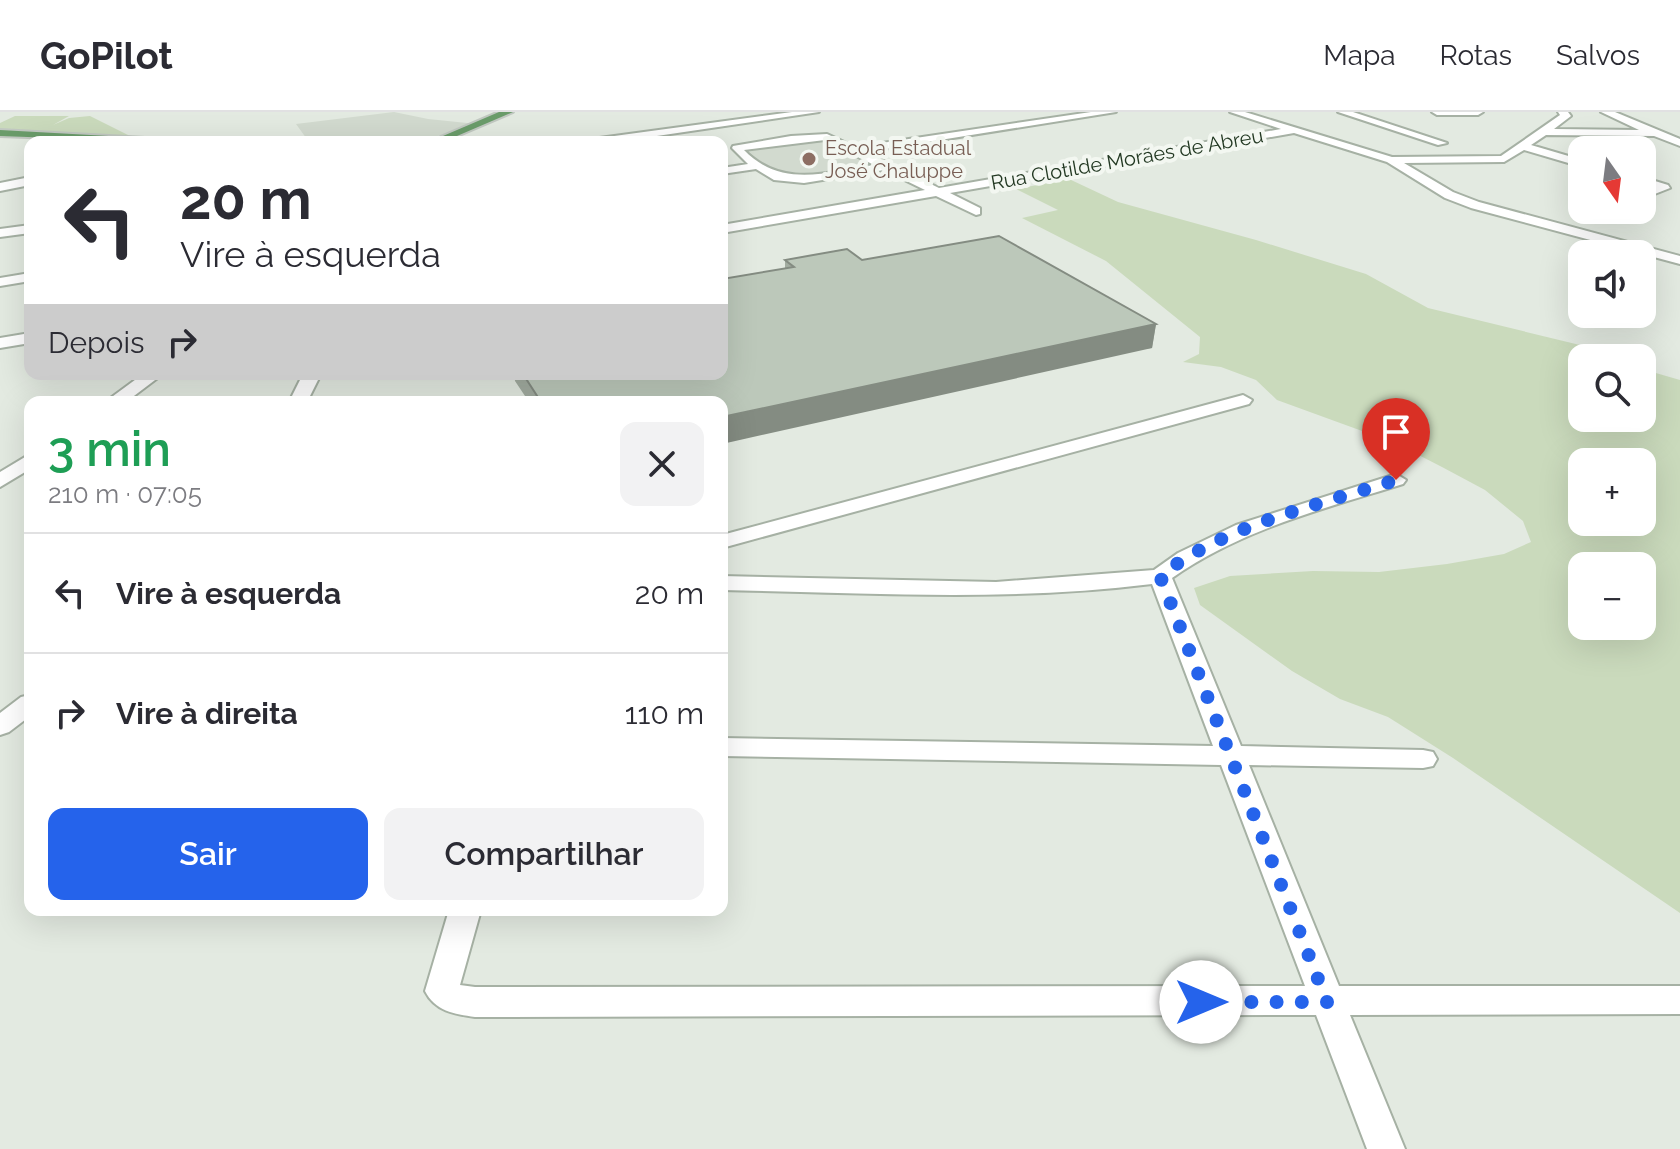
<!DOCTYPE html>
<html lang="pt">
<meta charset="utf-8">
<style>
body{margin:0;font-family:Raleway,sans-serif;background:#f2f2f3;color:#2b2b33;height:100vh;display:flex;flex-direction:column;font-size:30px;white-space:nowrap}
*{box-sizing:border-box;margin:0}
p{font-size:26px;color:#7c7c81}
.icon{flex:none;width:44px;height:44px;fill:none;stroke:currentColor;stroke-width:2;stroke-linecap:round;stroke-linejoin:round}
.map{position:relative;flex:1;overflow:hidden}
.panel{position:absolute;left:24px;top:284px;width:704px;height:520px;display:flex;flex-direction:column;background:#fff;border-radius:16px;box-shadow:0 8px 32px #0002}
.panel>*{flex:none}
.guide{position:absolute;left:24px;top:24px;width:704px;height:244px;border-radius:16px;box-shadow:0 8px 32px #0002;background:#fff;color:#2b2b33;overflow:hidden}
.needle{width:52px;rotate:166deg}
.fabs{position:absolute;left:1568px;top:24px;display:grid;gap:16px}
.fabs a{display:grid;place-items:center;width:88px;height:88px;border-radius:16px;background:#fff;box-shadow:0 8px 32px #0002;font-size:40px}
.pin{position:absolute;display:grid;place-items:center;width:68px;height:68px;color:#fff;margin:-82px -34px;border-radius:50% 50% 50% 0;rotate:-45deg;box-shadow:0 0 8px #0007}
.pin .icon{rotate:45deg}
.me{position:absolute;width:88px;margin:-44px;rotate:90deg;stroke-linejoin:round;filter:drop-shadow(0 0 6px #0008)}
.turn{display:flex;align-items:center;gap:28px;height:168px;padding:0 24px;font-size:36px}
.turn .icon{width:104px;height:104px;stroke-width:2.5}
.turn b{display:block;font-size:56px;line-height:68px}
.then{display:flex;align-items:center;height:76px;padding:0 24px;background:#0003;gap:16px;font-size:30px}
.round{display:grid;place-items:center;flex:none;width:84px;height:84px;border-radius:16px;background:#f2f2f3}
.head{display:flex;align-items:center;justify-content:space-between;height:136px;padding:0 24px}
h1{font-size:48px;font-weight:600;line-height:60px;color:#1e9e55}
.button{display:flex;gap:16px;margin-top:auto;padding:16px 24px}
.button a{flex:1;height:92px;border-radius:16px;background:#2563eb;color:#fff;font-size:32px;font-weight:600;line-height:92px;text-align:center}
.button a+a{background:#f2f2f3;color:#2b2b33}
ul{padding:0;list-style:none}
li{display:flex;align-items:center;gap:24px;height:120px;padding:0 24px;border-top:2px solid #e1e1e2}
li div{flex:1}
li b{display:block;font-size:30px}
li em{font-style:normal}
header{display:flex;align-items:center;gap:48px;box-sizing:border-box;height:112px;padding:0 40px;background:#fff;border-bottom:2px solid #e1e1e2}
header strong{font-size:38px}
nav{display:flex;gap:44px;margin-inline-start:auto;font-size:28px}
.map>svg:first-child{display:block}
.built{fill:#d2dacf}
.green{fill:#cadabc;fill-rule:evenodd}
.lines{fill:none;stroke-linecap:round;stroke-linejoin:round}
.minor-casing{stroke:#a6b1a4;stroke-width:4}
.major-casing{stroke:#c1c8c1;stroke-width:4}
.minor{fill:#fff;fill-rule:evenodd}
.major{fill:#6a9c6a;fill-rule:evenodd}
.wall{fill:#a2aca0}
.shaded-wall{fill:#848c82}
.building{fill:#bcc8ba;stroke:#848c82;stroke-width:2}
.route{stroke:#2563eb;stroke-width:14;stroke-dasharray:0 25.2}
.education-dot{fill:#8d6e63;stroke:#f3f7f1;stroke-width:3}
.labels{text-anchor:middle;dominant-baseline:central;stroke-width:8;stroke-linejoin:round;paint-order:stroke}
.far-education-label{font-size:20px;fill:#785e54;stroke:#f3f7f1;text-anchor:start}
.far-street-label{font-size:20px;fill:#233923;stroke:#f3f7f1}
</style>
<header>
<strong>GoPilot</strong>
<nav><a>Mapa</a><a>Rotas</a><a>Salvos</a></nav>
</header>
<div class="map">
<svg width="1680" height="1037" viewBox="0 0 1680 1037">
<rect width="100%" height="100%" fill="#e3eae1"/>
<path class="built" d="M394 0 428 7 477 12 421 29 402 30H309L296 12Z
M822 25 875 53 799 65 778 62 746 42 745 37Z"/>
<path class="green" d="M15 4H69L53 13 69 6 90 4 130 24 0 17V11Z
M1069 67 1118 90 1256 128 1366 162 1428 196 1584 234 1606 246H1582V306H1642V257L1680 268V801L1453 646 1388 605 1340 587 1292 559 1200 493 1194 476 1230 464 1313 459 1379 460 1447 452 1504 442 1531 430 1523 409 1485 378 1442 355 1395 331 1277 288 1256 268 1221 255 1183 250 1199 242 1200 225 1106 149 1022 106 1058 98 1016 77ZM1582 350H1642V410H1582ZM1582 454H1642V514H1582Z"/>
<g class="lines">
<defs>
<path id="minor" d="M792 0H819L616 30H587L592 27Z
M1091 0H1116L865 40 939 76 1281 17 1230 0H1245L1392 45 1501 44 1560 3 1558 0H1568L1571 4 1554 17 1639 18 1601 0H1615L1680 27V34L1654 24 1546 23 1531 33 1582 48V55L1524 38 1504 50 1404 51 1453 80 1479 90 1680 144V152L1471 96 1445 86 1387 50 1294 21 950 81 980 96V102L976 103 936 84 722 121V113L925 78 884 58 804 71 774 68 756 57 722 62V56L748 52 732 36 733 34 791 24 827 22 855 35ZM825 28 874 53C827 60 782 77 744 38Z
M1338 0H1353L1447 31 1438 33Z
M1432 0H1483L1478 3H1437Z
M30 65V73L0 79V71Z
M1642 65 1668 73 1670 76 1642 87V79L1652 76 1642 73Z
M30 113V121L0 125V117Z
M30 161V169L0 174V166Z
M30 221V231L0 236V226Z
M143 262H163L126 290H105Z
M303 262H321L307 290H289Z
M1243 283 1252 288 1249 292 722 436V423Z
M30 342V357L0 375V360Z
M1396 362 1406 368 1403 372C1323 397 1242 417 1172 466L1241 634 1423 638 1433 640 1437 647 1433 654 1423 656 1249 653 1339 874H1680V902L1350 903 1405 1037H1367L1316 903 475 905C454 902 435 899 425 879L449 798H481L460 873 475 875 1305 874 1221 653 722 644V626L1213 634 1152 472C1009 490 866 481 722 478V464L996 470 1154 458 1178 441 1236 413Z
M30 583V604L9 620 0 623V601L21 585Z"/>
<path id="major" d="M499 0H513L443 30H429Z
M0 18 163 27 168 30 0 24Z"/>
</defs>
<use href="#minor" class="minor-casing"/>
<use href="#major" class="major-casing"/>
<use href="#minor" class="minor"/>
<use href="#major" class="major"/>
</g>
<path class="wall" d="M785 148H862L1156 212 1152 236 722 290H529L515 269 514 262H722L785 156Z"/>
<path class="shaded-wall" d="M1156 212 1152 236 722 332V305Z"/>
<path class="building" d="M999 124 1156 212 722 305V290H541L523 262H722V167L794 155 785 148 847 137 862 148Z"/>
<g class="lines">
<path class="route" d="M1201 890H1327L1160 464C1227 412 1316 394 1396 368"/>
</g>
<circle class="education-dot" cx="809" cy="47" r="8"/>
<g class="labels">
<g class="far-education-label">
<text x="825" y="36">Escola Estadual<tspan x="825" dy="23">José Chaluppe</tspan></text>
</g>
<g class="far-street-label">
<text transform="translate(1127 47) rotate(-10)">Rua Clotilde Morães de Abreu</text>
</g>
</g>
</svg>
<div class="fabs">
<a><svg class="needle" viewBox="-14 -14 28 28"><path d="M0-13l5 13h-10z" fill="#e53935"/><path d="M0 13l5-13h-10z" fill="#7c7c81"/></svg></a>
<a><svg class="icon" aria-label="sound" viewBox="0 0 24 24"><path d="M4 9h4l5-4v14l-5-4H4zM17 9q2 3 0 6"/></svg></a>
<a><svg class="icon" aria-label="search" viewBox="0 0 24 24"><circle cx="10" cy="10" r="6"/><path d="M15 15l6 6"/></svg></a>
<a>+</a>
<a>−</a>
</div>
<div class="pin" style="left:1396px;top:368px;background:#d93025"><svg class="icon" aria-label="arrive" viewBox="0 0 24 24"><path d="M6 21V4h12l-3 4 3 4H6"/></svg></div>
<svg class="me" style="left:1201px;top:890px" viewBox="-20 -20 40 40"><circle r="19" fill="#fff"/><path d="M0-13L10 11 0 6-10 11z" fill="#2563eb"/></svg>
<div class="guide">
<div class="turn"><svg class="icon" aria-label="left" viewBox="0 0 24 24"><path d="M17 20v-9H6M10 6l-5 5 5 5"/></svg><div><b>20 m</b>Vire à esquerda</div></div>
<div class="then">Depois<svg class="icon" aria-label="right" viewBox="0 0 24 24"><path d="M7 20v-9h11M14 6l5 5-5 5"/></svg></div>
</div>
<section class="panel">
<div class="head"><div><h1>3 min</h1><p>210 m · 07:05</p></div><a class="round"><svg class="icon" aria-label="close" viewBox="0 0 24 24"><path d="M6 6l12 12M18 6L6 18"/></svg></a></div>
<ul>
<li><svg class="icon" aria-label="left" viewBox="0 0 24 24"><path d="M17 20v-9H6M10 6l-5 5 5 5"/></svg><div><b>Vire à esquerda</b></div><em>20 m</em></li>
<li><svg class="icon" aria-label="right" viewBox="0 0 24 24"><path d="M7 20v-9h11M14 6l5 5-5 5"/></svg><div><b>Vire à direita</b></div><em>110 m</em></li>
</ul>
<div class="button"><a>Sair</a><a>Compartilhar</a></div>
</section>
</div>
